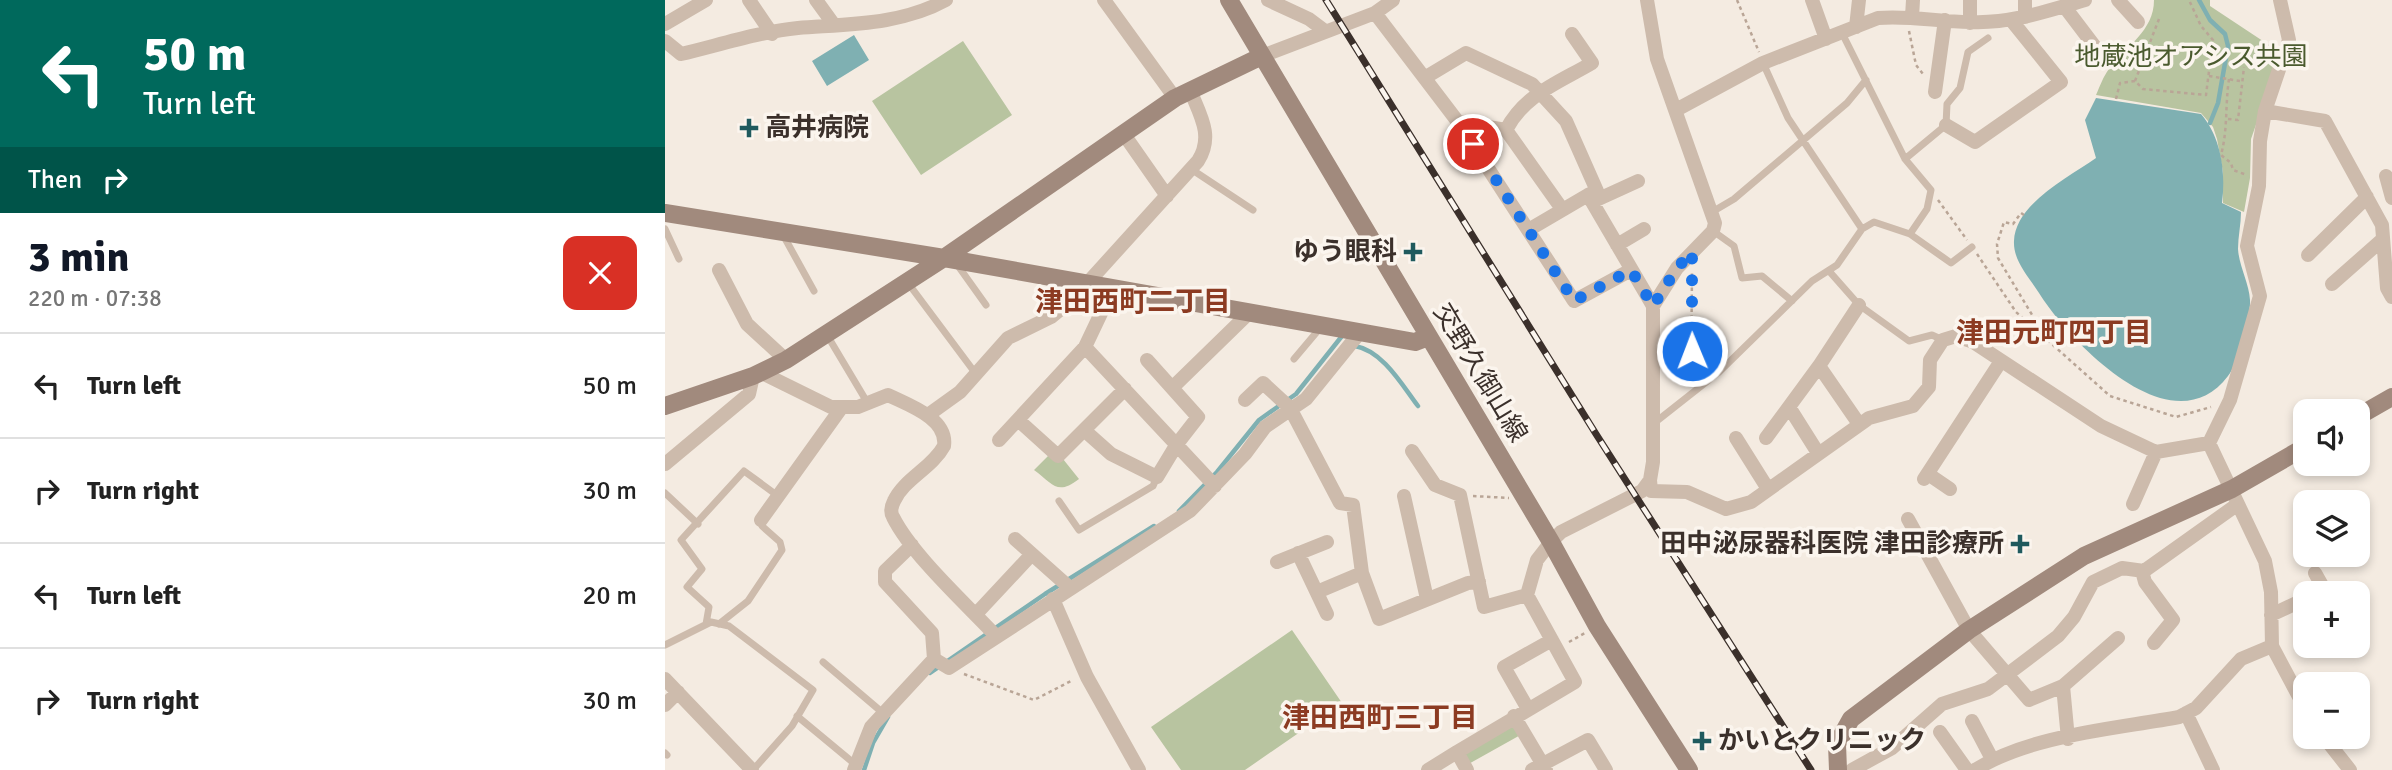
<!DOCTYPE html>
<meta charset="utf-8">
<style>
body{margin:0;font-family:Signika,"Noto Sans JP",sans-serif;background:#f6f6f6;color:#222;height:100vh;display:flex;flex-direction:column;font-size:26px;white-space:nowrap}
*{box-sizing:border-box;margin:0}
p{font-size:23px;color:#767676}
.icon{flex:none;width:38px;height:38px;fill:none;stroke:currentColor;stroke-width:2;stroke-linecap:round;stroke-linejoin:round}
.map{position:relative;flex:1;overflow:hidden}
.drawer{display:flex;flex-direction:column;background:#fff;width:665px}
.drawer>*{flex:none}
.hud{background:#00695c;color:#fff;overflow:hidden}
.controls{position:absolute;left:1628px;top:399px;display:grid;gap:14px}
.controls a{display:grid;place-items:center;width:77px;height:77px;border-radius:14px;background:#fff;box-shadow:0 4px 10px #0003;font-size:35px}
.pin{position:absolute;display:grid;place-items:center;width:60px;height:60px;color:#fff;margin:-30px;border:4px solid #fff;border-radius:50%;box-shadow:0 2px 7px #0007}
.me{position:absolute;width:77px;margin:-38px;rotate:359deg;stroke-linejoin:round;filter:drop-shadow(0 0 5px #0008)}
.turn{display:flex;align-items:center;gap:24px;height:147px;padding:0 28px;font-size:32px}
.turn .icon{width:91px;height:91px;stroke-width:2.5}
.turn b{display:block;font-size:49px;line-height:60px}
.then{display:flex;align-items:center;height:66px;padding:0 28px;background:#0003;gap:14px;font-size:26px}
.round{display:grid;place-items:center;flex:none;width:74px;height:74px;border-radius:14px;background:#f6f6f6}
.headline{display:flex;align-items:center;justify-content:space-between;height:119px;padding:0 28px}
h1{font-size:42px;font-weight:700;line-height:52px;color:#111827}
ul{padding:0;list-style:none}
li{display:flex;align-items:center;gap:21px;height:105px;padding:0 28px;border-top:2px solid #e0e0e0}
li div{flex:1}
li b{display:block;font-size:26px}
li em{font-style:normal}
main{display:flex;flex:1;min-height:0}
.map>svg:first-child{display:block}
.green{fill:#b8c4a0}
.water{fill:#7fb0b2}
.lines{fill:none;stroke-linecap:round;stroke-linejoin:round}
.stream{stroke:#7fb0b2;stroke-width:4.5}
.path{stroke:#b9a596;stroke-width:2.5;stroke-dasharray:3.5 3.5;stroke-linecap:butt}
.lane{stroke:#cdbbac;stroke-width:7}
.street{stroke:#cdbbac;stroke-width:14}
.secondary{stroke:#a18a7d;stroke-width:18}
.rail-casing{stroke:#3b302b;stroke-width:7}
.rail{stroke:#fbf5ee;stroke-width:4.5;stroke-dasharray:13;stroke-linecap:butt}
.route{stroke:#1a73e8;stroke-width:12;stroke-dasharray:0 21.6}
.poi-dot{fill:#1f5a5e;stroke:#fbf5ee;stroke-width:2.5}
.labels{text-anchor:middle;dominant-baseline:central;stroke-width:7;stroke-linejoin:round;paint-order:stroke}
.park-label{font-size:26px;fill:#4a5a2e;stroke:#fbf5ee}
.poi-label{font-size:26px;font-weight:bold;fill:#3b302b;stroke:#fbf5ee;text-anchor:start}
.street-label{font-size:26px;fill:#3b302b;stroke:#fbf5ee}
.neighbourhood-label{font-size:28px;font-weight:bold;fill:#8c3b22;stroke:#fbf5ee}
</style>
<main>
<section class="drawer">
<div class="hud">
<div class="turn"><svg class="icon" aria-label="left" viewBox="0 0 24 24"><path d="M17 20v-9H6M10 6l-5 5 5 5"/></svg><div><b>50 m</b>Turn left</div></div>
<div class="then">Then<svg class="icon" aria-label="right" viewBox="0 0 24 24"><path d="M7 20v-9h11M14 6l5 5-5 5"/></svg></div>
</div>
<div class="headline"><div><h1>3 min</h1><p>220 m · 07:38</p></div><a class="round" style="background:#d93025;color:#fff"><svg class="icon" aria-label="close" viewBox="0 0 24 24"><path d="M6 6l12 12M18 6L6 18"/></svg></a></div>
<ul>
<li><svg class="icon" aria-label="left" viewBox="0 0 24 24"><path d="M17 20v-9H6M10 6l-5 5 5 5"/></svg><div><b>Turn left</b></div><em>50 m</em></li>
<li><svg class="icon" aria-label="right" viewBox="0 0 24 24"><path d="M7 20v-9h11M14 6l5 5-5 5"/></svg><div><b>Turn right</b></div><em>30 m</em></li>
<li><svg class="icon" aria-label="left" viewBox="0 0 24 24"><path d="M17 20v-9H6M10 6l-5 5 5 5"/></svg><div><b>Turn left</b></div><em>20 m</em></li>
<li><svg class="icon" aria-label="right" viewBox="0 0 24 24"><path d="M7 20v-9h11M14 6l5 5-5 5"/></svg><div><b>Turn right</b></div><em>30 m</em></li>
</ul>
</section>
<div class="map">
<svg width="1727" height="770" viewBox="0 0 1727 770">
<rect width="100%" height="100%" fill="#f4ebe1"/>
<path class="green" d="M1489 0H1545V6L1616 53 1586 139 1585 178 1579 212 1558 203V172L1552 139 1548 127 1536 113 1431 95C1435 86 1438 77 1444 69 1461 46 1489 31 1489 0Z
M298 41 347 115 256 175 207 101Z
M383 456 398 459 414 479C392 496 388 484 369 470Z
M627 630 677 703 580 770H516L486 727Z
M849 716 859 733 800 766 792 752Z"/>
<path class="water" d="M189 35 204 60 162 86 147 61Z
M1431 98 1536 114C1556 137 1561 172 1557 203L1576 212C1576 224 1573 237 1573 249 1574 266 1584 283 1585 300 1586 316 1573 364 1563 376 1507 450 1404 341 1374 293 1364 277 1348 261 1349 241 1350 204 1404 177 1431 158L1420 120Z"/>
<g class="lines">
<path class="stream" d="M1534 0 1545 20 1560 34 1563 46 1553 103 1545 123
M690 346C718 351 737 385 753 406
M514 511 552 472 594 420 631 394 677 336
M265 673 380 594 489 526
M199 770 208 743 223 717"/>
<path class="path" d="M1072 0 1094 52
M1494 19 1470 81 1478 89 1541 95 1548 40 1536 26 1524 0
M1244 31 1251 65 1258 74
M1544 76 1575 81
M1564 79C1560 105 1563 129 1556 155L1566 163 1568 170 1582 175
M1451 99 1455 83 1470 81
M1563 119 1573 120 1579 67
M1273 200 1302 240
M1359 215 1356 213 1348 224 1339 222 1332 244 1333 258 1381 338
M1312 254 1351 312 1445 396 1511 417 1546 407
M1026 382 1027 273
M808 496 844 498
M904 642 920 633
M299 674 369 700 408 680"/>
<path class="lane" d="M1177 33 1240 159 1266 190 1262 209 1245 234
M1098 63 1123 118 1197 229
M1240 159 1281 125 1282 104 1295 88 1303 52 1323 38
M526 169 588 210
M1047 212 1069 199 1182 103 1201 80
M0 229 14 259
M1048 231 1069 246 1077 278 1097 276 1127 301
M117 233 149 291
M291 263 321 305
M1164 271 1194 305 1244 341 1267 335 1278 340
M243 283 311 374
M162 335 202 402
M629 359 656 327
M988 424 1054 372 1147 281 1172 265 1197 229 1209 222 1245 234 1286 263 1307 247
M0 493 33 524
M394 501 414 530 488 486 492 477
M41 624 44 607 22 587 37 569 16 540 79 471 113 496
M54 624 83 601 117 550 115 542 97 526 96 520
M0 645 46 622 64 626 148 690 127 726 88 770
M158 662 218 713
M132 716 191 765
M0 753 2 755"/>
<path class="street" d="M84 0 107 34
M151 0 167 22
M439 0 510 98
M603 0 644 19 660 31
M1147 0 1161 39
M1305 0V23
M1453 0 1473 22
M1615 0 1624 40 1600 111 1595 141 1594 186 1582 246 1595 296 1565 400 1544 443 1600 561 1606 592 1607 646 1640 708
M1399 6 1440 60
M710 13 793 122 909 301 966 270
M1247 17 1248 0
M1360 17V0
M0 24 41 0
M1191 27 1194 0
M0 41 16 54C54 45 94 32 133 28 183 24 236 25 281 0
M597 56 710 13 728 0
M761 77 801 53 867 84 901 121 932 191 923 195
M1270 92 1280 20
M1011 110 1098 63 1213 18C1244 15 1274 22 1305 22 1345 24 1382 11 1420 0
M1600 111 1660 121 1717 225 1722 288 1727 297
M793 122 841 130 897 209
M1281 125 1310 142 1396 82 1347 21
M841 130C860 94 893 83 927 63L907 34
M458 133 502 196
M1721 176 1727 198
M927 202 973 181
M865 229 923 195 988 306
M952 245 979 229
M1643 255 1702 197
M54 270 82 324 121 360
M1667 284 1718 239
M420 347 550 486
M1154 366 1194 424
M95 372 166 407H193L223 395C243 405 283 418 279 446 267 468 239 479 229 501 226 507 225 512 228 517 247 555 301 604 331 636
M507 388 585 312
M580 400 598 383 625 408 675 503 688 505 697 573 714 619 803 583 814 582
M1124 407 1153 453
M263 415 295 392 343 338 386 317 408 299 533 161C549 136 535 115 525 90
M353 420 393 456 460 389
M419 430 446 454 492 477 512 444 533 417 482 360
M1071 438 1103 489
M1101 438 1154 366 1194 305
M334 440 420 347 448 288
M747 451 770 485 795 495 819 607 862 595
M1491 452 1544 443
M0 464 84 394 88 376
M1263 474 1285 489
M1259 479 1336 361
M985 480 986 491 1022 492 1061 509 1086 502 1204 418 1248 406 1264 387 1265 360 1278 340 1291 336 1308 342 1436 426 1491 452 1468 504
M739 496 762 599
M1243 519 1304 630 1364 700 1398 686 1403 739
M96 520 177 407
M350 539 405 588
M247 545 220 571V582L267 633 269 659
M633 553 662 614
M612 562 662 542
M1477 571 1480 582 1508 620 1489 643
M1650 573 1659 589 1651 593
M652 592 697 573
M388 599 422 677 474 770
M311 614 367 554
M1606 615 1640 599
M0 679 87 770
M1398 686 1453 638
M0 705 13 692
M863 709 839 667 887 640
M1521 713 1548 770
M849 716 881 770
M1307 721 1327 759
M1275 732 1302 770
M1659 737 1685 770
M189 770 206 727 269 659 284 668 525 511 580 454 600 427 641 399 696 331
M763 770 792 752
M802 770 792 752 910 682 862 595 872 560 886 542 896 532 977 491 985 480 988 462V306L1012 268 1048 231 1050 223 992 59 982 0
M867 770 923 740 941 770
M1187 770 1227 748 1277 704 1323 689 1393 636 1409 617 1428 582 1457 568 1479 571 1573 504
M1310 770C1365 735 1450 729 1514 717L1531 708 1576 659 1607 646"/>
<path class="secondary" d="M564 0 886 542 932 626 1024 770
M0 213 279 258 750 342 763 337
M0 406 88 376 121 360 279 258 510 98 597 56
M1692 417 1727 397
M1173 770 1172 744 1186 719 1304 630 1419 556 1567 489 1640 447"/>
<defs>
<path id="rail" d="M661 0 931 434 1146 770"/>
</defs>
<use href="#rail" class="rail-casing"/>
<use href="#rail" class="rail"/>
</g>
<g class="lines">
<path class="route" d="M808 144 909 301 966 270 988 306 1012 268 1027 252V351"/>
</g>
<g class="poi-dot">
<path d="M80.5 117.5h7v7h7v7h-7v7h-7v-7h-7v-7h7z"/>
<path d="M744.5 241.5h7v7h7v7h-7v7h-7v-7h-7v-7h7z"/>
<path d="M1351.5 533.5h7v7h7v7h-7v7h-7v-7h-7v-7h7z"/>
<path d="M1033.5 730.5h7v7h7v7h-7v7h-7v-7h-7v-7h7z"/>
</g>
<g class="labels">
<g class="park-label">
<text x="1526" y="57">地蔵池オアシス共園</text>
</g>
<g class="poi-label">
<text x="100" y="128">高井病院</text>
<text x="732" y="252" text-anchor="end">ゆう眼科</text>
<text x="1339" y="544" text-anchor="end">田中泌尿器科医院 津田診療所</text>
<text x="1053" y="741">かいとクリニック</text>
</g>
<g class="street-label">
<text transform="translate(815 373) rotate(59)">交野久御山線</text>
</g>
<g class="neighbourhood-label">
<text x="468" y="302">津田西町二丁目</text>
<text x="1389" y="333">津田元町四丁目</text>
<text x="715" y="718">津田西町三丁目</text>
</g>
</g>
</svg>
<div class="controls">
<a><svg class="icon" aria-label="sound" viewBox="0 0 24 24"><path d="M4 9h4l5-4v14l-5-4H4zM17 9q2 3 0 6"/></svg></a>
<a><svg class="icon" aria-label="layers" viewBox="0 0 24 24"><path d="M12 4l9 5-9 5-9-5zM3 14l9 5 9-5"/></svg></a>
<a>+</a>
<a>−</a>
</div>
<div class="pin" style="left:808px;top:144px;background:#d93025"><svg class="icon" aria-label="arrive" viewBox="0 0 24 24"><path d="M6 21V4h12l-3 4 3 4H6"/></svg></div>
<svg class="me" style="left:1027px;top:351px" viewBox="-20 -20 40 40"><circle r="17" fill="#1a73e8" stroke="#fff" stroke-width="3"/><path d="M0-11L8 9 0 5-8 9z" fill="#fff"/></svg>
</div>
</main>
